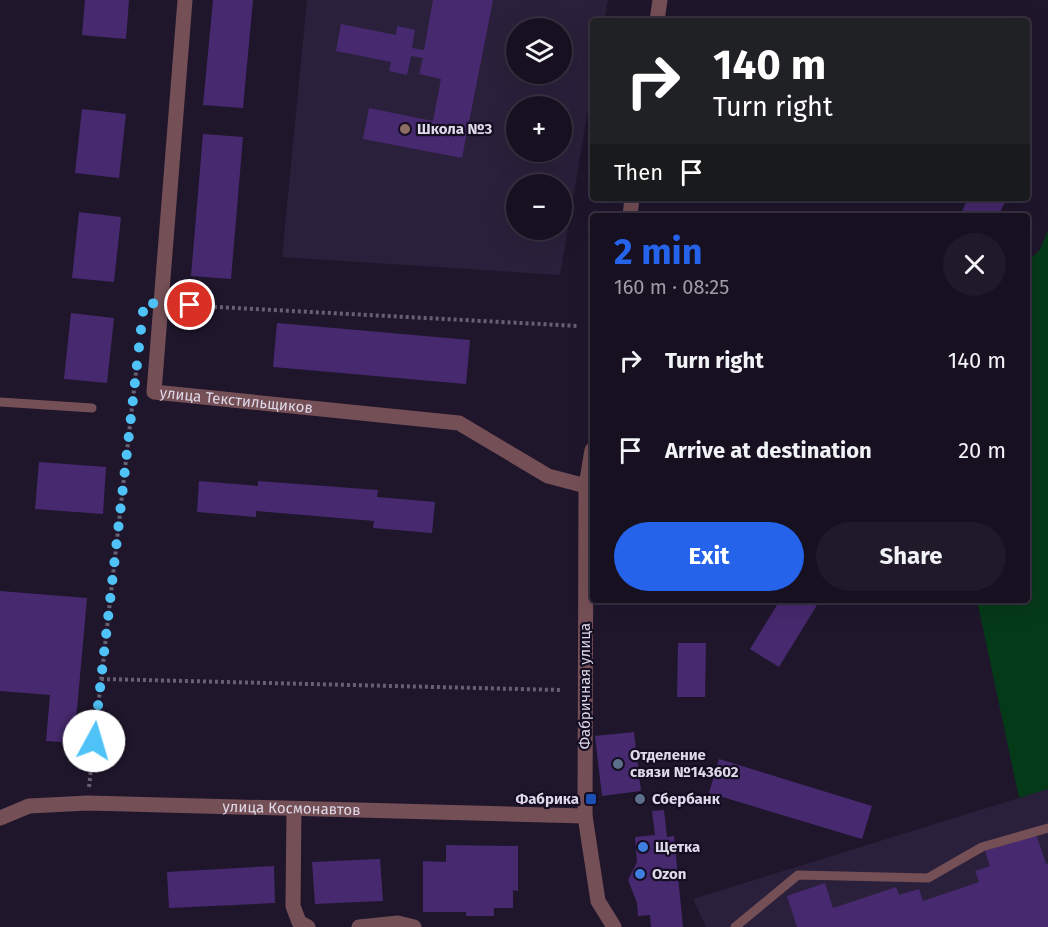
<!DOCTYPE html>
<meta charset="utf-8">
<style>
body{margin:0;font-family:"Fira Sans",sans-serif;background:#20192a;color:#f1f3f6;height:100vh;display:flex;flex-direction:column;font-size:22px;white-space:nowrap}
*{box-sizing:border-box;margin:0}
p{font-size:20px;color:#9e9da5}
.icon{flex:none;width:33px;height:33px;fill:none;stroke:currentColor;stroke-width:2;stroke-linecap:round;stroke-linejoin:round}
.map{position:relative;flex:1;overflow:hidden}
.drawer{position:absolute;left:590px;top:213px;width:440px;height:390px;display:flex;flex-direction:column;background:#171021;border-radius:6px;box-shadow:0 6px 24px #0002,0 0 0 2px #36303f}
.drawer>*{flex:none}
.top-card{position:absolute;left:590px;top:18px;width:440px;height:183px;border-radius:6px;box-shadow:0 6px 24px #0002,0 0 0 2px #36303f;background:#202124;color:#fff;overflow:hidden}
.fabs{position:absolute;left:506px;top:18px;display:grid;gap:12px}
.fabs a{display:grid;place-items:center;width:66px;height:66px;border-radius:50%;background:#171021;box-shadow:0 6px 24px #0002,0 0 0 2px #36303f;font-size:30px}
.pin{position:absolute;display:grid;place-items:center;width:51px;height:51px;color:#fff;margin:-26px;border:3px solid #fff;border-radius:50%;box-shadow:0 2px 6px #0007}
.me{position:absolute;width:66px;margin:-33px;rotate:6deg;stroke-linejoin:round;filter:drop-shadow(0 0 4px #0008)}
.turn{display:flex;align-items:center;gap:21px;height:126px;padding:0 24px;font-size:27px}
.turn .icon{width:78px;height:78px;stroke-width:2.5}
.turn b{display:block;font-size:42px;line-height:51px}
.then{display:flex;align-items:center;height:57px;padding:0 24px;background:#0003;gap:12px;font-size:22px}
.round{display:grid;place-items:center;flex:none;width:63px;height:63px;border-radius:32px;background:#20192a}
.summary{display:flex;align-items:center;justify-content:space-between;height:102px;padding:0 24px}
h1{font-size:36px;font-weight:700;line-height:45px;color:#2563eb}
.primary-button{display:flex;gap:12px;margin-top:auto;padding:12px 24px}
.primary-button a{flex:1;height:69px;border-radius:36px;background:#2563eb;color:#fff;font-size:24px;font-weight:700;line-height:69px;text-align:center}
.primary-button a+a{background:#20192a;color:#f1f3f6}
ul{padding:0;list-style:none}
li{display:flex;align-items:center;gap:18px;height:90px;padding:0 24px}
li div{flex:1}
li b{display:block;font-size:22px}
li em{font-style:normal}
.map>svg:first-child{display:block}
.built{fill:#2a203b;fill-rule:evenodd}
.green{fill:#053a18}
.building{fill:#47296f}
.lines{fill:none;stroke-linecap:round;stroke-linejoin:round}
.path{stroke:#676073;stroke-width:4;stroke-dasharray:3 3;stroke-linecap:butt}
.service{stroke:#754f56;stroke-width:9}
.minor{stroke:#754f56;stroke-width:15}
.route{stroke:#4fc3f7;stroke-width:10;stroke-dasharray:0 18}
.education-dot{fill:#8d6e63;stroke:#150d22;stroke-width:2}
.service-dot{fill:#5c6f8a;stroke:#150d22;stroke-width:2}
.transit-dot{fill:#1a4fb4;stroke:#150d22;stroke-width:2}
.shop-dot{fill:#3f7fe0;stroke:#150d22;stroke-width:2}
.labels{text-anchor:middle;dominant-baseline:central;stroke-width:4.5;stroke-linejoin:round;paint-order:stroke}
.poi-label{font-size:15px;font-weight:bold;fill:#ded9e8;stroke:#150d22;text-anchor:start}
.street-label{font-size:15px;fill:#ded9e8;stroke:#150d22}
</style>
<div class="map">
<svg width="1048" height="927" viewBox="0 0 1048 927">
<rect width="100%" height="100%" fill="#1f162c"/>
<path class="built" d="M307 0H608L604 21H592V87L560 275 282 257ZM516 28H561V74H516ZM516 106H561V152H516ZM516 184H561V230H516Z
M1048 789V927H706L693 899Z"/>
<path class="green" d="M1048 231V789L1019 798 977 600H1026V263L1039 251Z"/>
<path class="building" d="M85 0H129L126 39 82 35Z
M213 0H253L243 108 203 105Z
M433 0H493L462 158 363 139 369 108 433 121 441 79 419 74 423 58 411 56 407 75 389 71 391 62 336 51 341 24 396 35 397 26 415 30 412 48 424 50Z
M82 109 126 114 119 178 75 173Z
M203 134 243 137 231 279 191 276Z
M968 198H1007L998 216H960Z
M79 212 121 217 114 282 72 278Z
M71 313 114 318 107 383 64 379Z
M277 323 470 340 466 384 273 367Z
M39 462 106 467 103 514 35 509Z
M199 481 258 486V481L378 490 377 497 435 502 432 533 373 528 374 521 256 511V517L197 512Z
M0 591 87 598 74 743 46 741 50 695 0 691Z
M780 600H820L779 667 750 649Z
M678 643H706L705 697H677Z
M634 732 641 791 602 796 595 736Z
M719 759 872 806 862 839 709 793Z
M664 810 667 837 674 836 683 927H651L650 915 638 916 637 903 628 880 637 862 635 837 655 835 652 811Z
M1036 834 1046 864 1048 863V927H797L787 896 825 883 833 908 896 887 899 895 919 889 923 901 979 882 975 871 990 866 985 851Z
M446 845 518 846V891L513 890V908H494V916H466V912H423V861L446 862Z
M380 859 383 901 315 904 312 862Z
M274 866 275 903 169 908 167 872Z"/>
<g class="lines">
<path class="path" d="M178 305 578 326
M101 679 560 690
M89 787 136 372"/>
<path class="service" d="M0 402 92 408
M735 927 798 875 928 878 982 847 1048 828"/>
<g class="minor">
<path id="s1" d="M185 0 154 392 459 423 548 476 586 486"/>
<path d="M657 21 660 0"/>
<path d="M630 216 632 198"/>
<path d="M592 450 586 486 585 816 598 901 614 927"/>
<path d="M294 809 293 906 299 922 308 927"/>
<path id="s2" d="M0 818 29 806 88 803 585 816"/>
<path d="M359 927 398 923 414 927"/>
</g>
</g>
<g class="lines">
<path class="route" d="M94 741 144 303 190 305"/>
</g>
<circle class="education-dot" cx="405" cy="129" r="6"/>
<g class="service-dot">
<circle cx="618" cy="764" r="6"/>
<circle cx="640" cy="799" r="6"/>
</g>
<rect class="transit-dot" x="585" y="793" width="12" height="12" rx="3"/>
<g class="shop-dot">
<circle cx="643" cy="847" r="6"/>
<circle cx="640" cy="874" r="6"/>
</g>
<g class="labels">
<g class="poi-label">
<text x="417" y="129">Школа №3</text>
<text x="630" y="755">Отделение<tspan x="630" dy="17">связи №143602</tspan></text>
<text x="579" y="799" text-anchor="end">Фабрика</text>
<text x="652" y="799">Сбербанк</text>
<text x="655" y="847">Щетка</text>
<text x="652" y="874">Ozon</text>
</g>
<g class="street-label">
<text stroke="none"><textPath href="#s1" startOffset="476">улица Текстильщиков</textPath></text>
<text transform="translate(585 686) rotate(-90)">Фабричная улица</text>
<text stroke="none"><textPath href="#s2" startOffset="294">улица Космонавтов</textPath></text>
</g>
</g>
</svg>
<div class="fabs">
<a><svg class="icon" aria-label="layers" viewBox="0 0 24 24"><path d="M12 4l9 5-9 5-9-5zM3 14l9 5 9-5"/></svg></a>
<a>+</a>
<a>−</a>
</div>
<div class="pin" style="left:190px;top:305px;background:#d93025"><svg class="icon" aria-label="arrive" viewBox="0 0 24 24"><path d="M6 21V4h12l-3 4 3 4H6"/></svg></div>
<svg class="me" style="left:94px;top:741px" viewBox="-20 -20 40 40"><circle r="19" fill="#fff"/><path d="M0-13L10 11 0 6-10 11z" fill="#4fc3f7"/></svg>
<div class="top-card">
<div class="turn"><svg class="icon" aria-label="right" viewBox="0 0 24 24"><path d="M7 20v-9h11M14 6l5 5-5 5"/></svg><div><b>140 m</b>Turn right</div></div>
<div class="then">Then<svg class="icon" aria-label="arrive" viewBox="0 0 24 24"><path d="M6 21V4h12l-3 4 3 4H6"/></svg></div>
</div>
<section class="drawer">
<div class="summary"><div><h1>2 min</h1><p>160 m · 08:25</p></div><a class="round"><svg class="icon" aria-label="close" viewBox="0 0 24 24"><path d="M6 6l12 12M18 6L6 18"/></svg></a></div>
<ul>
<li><svg class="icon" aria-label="right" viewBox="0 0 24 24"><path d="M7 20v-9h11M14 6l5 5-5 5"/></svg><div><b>Turn right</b></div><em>140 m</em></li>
<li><svg class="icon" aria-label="arrive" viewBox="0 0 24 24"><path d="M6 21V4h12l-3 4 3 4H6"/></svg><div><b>Arrive at destination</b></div><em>20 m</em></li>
</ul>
<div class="primary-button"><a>Exit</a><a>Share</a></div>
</section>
</div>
